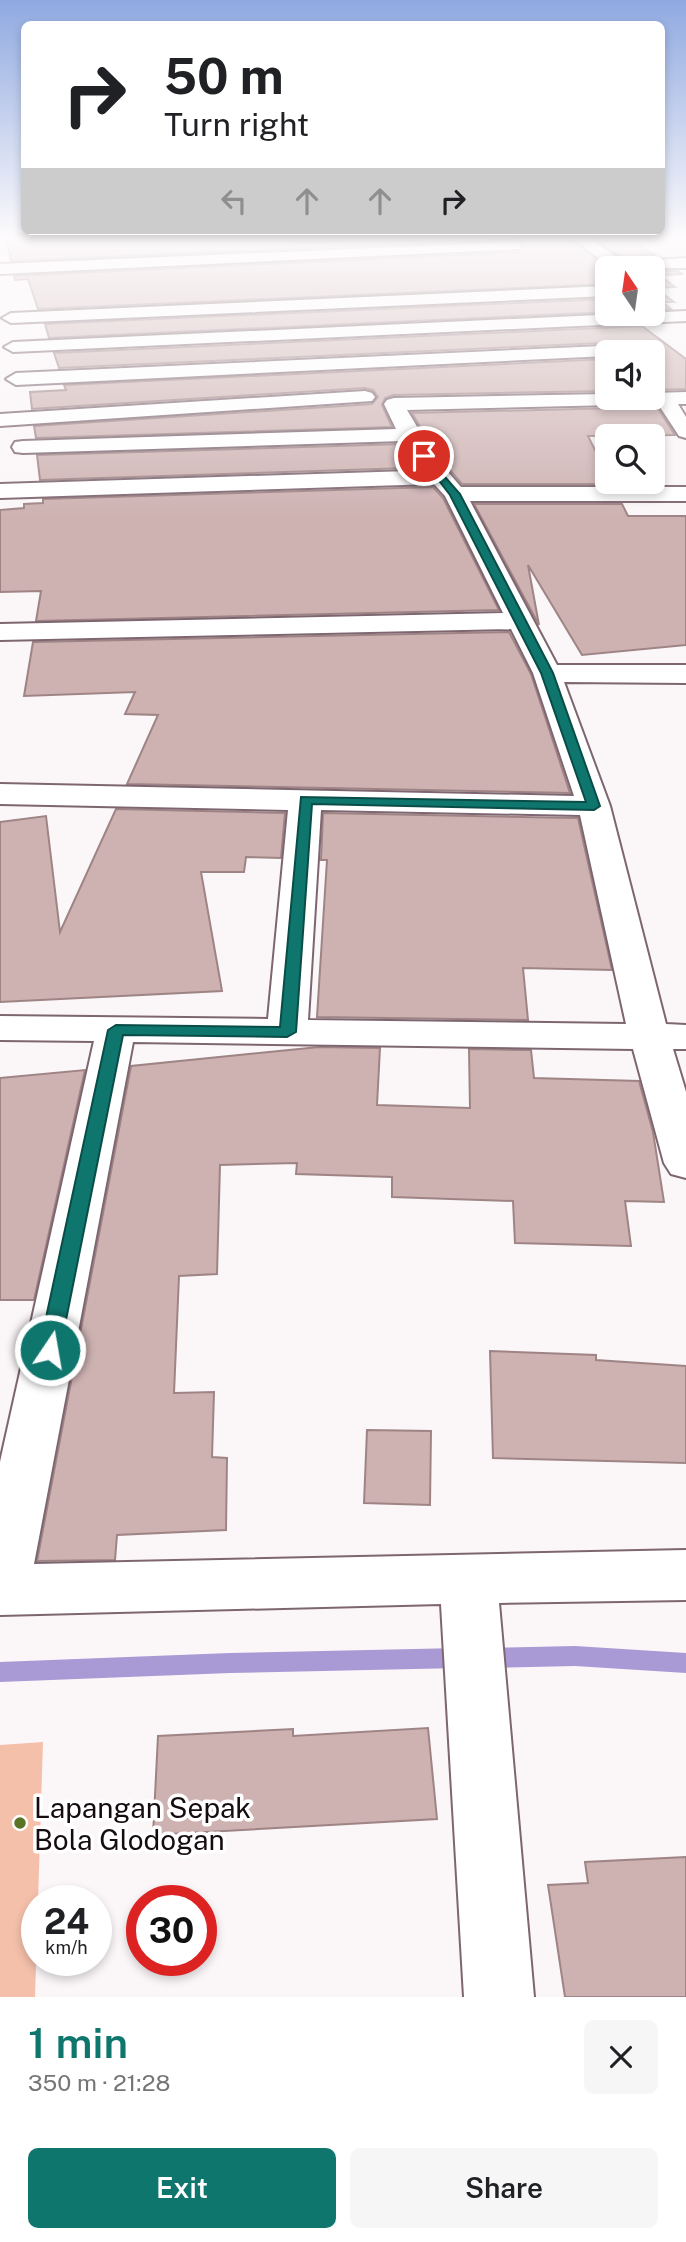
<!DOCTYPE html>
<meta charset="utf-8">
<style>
body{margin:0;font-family:"Public Sans",sans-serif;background:#f6f6f6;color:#202124;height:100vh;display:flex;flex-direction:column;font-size:26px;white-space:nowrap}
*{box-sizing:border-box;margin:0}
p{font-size:23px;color:#757577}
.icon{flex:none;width:38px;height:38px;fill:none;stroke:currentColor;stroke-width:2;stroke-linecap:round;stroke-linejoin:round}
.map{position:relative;height:1997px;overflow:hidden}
.details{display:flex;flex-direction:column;background:#fff;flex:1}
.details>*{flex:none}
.banner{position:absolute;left:21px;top:21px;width:644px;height:214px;border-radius:10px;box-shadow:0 4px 10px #0003;background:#fff;color:#202124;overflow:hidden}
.needle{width:46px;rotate:347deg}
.controls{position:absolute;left:595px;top:256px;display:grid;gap:14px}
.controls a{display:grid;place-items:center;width:70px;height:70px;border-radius:10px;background:#fff;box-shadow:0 4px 10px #0003;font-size:35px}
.speed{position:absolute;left:21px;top:1885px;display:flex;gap:14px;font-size:35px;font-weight:700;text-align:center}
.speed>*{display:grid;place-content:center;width:91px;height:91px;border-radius:50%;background:#fff;box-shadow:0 4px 10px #0003;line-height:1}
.speed small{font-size:18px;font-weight:400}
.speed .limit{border:10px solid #d22;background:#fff;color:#111}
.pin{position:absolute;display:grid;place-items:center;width:60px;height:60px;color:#fff;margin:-30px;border:4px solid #fff;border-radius:50%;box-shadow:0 2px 7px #0007}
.me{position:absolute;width:77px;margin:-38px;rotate:12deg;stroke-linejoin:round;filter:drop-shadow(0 0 5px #0008)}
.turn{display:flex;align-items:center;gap:24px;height:147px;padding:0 28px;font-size:32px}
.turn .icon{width:91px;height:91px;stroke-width:2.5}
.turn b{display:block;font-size:49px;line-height:60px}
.lanes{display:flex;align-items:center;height:66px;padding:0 28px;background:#0003;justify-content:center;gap:35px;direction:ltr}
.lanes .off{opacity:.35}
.round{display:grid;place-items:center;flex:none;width:74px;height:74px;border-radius:10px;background:#f6f6f6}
.summary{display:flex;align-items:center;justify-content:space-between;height:119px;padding:0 28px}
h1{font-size:42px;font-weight:600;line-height:52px;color:#0f766e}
.button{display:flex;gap:14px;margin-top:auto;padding:14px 28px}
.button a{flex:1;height:80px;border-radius:10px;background:#0f766e;color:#fff;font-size:28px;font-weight:600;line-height:80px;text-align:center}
.button a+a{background:#f6f6f6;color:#202124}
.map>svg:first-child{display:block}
.green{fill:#f4c0aa}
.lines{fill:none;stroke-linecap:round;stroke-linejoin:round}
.stream{fill:#a999d4;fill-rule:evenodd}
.building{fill:#ceb2b2;stroke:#9f8485;stroke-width:2}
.street-casing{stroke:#7d6670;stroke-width:4}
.street{fill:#fff;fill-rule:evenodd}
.route{fill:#0f766e;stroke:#0a4d48;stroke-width:2}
.poi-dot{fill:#5a7325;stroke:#fff;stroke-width:2.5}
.labels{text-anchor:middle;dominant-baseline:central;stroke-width:7;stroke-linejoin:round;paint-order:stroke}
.near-poi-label{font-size:28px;fill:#150c10;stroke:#fff;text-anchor:start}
</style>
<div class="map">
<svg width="686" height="1997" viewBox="0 0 686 1997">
<rect width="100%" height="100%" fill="#fbf6f8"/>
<path class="green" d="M43 1742 35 1997H0V1745Z"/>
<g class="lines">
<path class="stream" d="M575 1646 686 1653V1673L575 1666 488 1668 480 1665 477 1658 480 1651 488 1648Z
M460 1648 468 1651 471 1658 468 1665 460 1668 230 1673 0 1682V1662L230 1653Z"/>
</g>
<path class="building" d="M7 238H571L607 268V284L38 309 28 279 15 280 14 276 519 252 523 245 514 239 11 261Z
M593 238H627L657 257 624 259Z
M653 271H677L683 274 659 275 675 287 655 288 674 302H662L671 309 653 310Z
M607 299V312L49 338 45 324Z
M642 326 686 359V389L653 390V352H634L632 345 624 342 59 368 54 353Z
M607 359V391L393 395 385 398 382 405 392 427 36 438 34 426 372 404 378 397 373 390 365 388 32 409 30 392 66 390 64 385Z
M657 407 675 435 588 436 607 474V481L613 484H462L450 470 440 467 40 480 37 455 402 444 412 459 430 461 435 452 412 413Z
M433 487 443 498 499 610 36 621 41 591 0 592V510L24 508V504L43 503V499Z
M474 504H622L628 516H686V645L582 655 528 565 539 625Z
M509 632 531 674 570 793 127 784 158 715 125 714 135 692 24 696 33 642Z
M116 809 285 813 281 858 246 857 244 872H201L222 991 0 1002V822L46 816 60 932Z
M323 813 578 818 612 970 523 968 528 1020 317 1017 327 860H321Z
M319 1047 380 1048 377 1105 470 1108 469 1049 531 1050 534 1078 639 1081 653 1132 664 1202 625 1201 631 1246 515 1243 513 1201 392 1197V1177L296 1174 297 1163 220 1165 217 1274 179 1276 174 1393 214 1392 212 1457 227 1458 226 1530 117 1535 115 1560 37 1561 131 1066Z
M85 1070 34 1300H0V1078Z
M490 1351 596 1355V1360L686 1366V1463L493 1458Z
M367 1430 431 1431 430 1505 364 1503Z
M428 1728 437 1819 153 1835 158 1736 293 1729V1736Z
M686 1857V1997H565L548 1885 588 1883 585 1862Z"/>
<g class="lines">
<defs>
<path id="street" d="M573 238H589L623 262 686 258V268H611Z
M514 242 519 243 521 246 519 249 0 274V264Z
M607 286V296L11 323 2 318 11 313Z
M686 311V321L13 352 4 347 13 342Z
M624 345 630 346 632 352H607V356L16 385 6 379 16 373Z
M365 391 372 393 375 397 372 401 0 426V414Z
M686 392V404H678L686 417V438L679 436 658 404 407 410 433 453 430 458H414L403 441 23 453 15 452 12 447 15 442 23 441 396 429 384 404 387 400 394 398 607 394V397H653V393Z
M440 470 448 472 461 487H686V501H470L557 665H686V683L564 682 610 806 666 1024 686 1025V1049H673L686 1092V1178L671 1174 664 1163 633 1049 133 1042 34 1564 686 1550V1600L499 1603 534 1997H464L441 1604 0 1615V1462L94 1041 0 1040V1016L268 1019 288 810 0 804V784L574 796 533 673 511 629 0 640V624L503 613 445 496 434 484 0 498V484ZM321 810 580 815 626 1024 308 1020Z"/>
</defs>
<use href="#street" class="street-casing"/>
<use href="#street" class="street"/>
</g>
<linearGradient id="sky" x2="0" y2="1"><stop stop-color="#8fa9e0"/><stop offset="0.46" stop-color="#fdfbfc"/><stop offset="1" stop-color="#fdfbfc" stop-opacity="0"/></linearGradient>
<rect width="686" height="517" fill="url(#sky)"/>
<path class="route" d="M424 453 460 494 553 673 600 806 594 810 312 804 296 1032 287 1037 123 1035 60 1350 57 1356 50 1358 42 1356 39 1350 108 1030 116 1025 280 1027 301 797 586 802 541 673 450 495 420 456Z"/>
<circle class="poi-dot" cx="20" cy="1823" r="7"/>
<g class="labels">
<g class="near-poi-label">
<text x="34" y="1807">Lapangan Sepak<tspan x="34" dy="32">Bola Glodogan</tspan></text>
</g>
</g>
</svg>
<div class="controls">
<a><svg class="needle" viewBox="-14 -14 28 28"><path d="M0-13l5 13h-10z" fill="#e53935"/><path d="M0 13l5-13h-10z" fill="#757577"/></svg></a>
<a><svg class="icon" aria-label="sound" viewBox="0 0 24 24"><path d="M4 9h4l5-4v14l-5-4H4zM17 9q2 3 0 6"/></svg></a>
<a><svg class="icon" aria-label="search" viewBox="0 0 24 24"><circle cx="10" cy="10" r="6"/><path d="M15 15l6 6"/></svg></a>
</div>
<div class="speed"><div>24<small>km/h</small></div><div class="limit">30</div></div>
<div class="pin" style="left:424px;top:456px;background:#d93025"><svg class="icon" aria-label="arrive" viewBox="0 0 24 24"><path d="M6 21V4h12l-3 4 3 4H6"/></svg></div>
<svg class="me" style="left:50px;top:1350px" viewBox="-20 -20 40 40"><circle r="17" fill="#0f766e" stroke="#fff" stroke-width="3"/><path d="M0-11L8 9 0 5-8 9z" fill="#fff"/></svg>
<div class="banner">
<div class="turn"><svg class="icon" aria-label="right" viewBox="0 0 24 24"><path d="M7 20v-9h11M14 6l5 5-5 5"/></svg><div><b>50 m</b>Turn right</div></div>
<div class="lanes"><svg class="icon off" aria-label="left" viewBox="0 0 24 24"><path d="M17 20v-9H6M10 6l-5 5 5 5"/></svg><svg class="icon off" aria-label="ahead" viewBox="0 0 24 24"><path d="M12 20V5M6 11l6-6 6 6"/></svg><svg class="icon off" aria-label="ahead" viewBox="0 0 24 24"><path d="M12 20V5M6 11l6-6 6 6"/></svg><svg class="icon" aria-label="right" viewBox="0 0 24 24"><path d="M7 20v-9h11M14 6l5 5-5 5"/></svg></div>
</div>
</div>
<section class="details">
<div class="summary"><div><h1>1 min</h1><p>350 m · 21:28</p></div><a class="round"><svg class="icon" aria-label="close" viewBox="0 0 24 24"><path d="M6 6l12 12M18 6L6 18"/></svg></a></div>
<div class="button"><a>Exit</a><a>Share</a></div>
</section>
